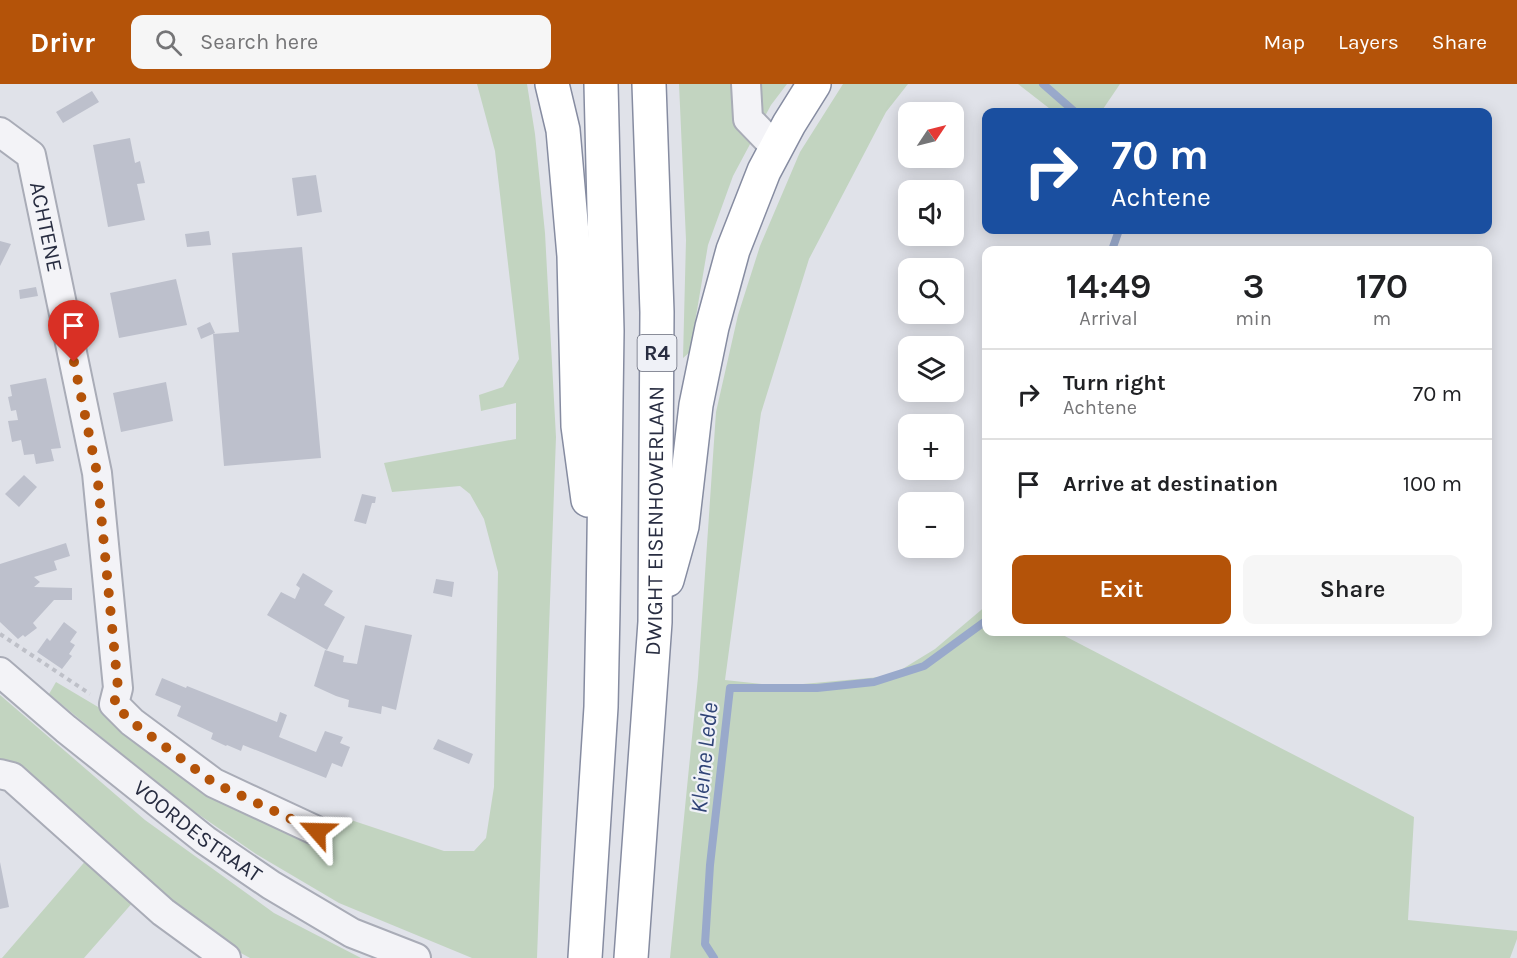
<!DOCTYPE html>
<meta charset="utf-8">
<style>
body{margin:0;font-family:Karla,sans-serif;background:#f6f6f6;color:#202124;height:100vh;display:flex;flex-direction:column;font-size:22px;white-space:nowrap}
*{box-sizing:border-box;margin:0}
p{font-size:20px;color:#757577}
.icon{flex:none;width:33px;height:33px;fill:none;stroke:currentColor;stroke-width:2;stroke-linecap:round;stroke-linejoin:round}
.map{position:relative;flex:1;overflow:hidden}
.side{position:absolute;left:982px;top:162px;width:510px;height:390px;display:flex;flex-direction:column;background:#fff;border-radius:12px;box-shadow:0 3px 15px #0003}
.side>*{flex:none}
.guide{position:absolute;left:982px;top:24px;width:510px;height:126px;border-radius:12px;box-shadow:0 3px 15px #0003;background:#1a4fa0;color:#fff;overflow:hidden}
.needle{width:39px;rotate:55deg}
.tools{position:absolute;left:898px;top:18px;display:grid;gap:12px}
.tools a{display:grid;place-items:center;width:66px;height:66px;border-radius:12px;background:#fff;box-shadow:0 3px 15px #0003;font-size:30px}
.pin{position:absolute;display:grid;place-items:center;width:51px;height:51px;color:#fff;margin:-62px -26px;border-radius:50% 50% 50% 0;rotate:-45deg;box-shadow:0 0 6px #0007}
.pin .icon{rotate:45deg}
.me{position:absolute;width:66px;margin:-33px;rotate:295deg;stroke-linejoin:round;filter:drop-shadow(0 0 4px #0008)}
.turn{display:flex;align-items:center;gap:21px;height:126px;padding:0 30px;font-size:27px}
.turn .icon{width:78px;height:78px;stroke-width:2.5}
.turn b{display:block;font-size:42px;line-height:51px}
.eta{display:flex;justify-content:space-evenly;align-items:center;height:102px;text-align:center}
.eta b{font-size:36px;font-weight:600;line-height:42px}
.button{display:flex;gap:12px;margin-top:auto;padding:12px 30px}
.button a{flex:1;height:69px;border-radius:12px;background:#b45309;color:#fff;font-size:24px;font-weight:600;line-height:69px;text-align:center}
.button a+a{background:#f6f6f6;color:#202124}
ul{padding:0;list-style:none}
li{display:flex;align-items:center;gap:18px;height:90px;padding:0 30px;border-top:2px solid #e0e0e0}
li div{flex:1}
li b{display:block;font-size:22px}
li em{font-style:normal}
header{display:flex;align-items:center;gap:36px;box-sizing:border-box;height:84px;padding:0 30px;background:#b45309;color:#fff}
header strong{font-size:28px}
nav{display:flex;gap:33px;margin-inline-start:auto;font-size:21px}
.search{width:420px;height:54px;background:#f6f6f6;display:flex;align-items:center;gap:15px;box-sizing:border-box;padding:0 21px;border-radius:12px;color:#757577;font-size:22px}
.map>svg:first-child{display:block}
.green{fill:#c2d4c0}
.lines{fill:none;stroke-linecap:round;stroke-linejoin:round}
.stream{stroke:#99a9cb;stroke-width:8}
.building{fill:#bdc0cc}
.minor-casing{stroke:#a9acb7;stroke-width:32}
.highway-casing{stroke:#868ca1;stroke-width:36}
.path{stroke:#bec0c8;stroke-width:4;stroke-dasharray:4.5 4.5;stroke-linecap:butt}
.minor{stroke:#f3f3f7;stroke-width:28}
.highway{stroke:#fff;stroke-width:33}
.route{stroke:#b45309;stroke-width:10;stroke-dasharray:0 18}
.labels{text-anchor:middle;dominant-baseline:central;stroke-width:4.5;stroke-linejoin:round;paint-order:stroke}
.shield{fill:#eff1f7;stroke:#646878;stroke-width:1.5}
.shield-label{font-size:21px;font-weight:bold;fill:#282d41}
.street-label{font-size:22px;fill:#282d41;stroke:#eff1f7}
.water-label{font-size:24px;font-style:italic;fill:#304477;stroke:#eff1f7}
</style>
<header>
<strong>Drivr</strong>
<div class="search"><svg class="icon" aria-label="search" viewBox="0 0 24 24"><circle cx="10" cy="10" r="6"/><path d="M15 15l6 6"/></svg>Search here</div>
<nav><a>Map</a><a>Layers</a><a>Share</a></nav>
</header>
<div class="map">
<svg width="1517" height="874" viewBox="0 0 1517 874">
<rect width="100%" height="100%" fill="#e0e2e9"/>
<path class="green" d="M477 0H527L535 50 545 149 556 353 537 874H472L339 819 256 770 179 717 49 610 56 598 322 756 340 748 351 736 444 767H474L486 754 494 703 498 488 484 435 470 410 460 402 392 408 384 379 516 355V319L481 327 479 311 503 303 519 275 495 67Z
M679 0H787L771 21 733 92 708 161 690 268 683 274 686 156Z
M843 0H908L886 28 809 175 761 329 725 596 781 602 891 592 935 565 987 521V548H1057L1414 733 1408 836 1517 847V855L1510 874H670L698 593 716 328 738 231 760 162 800 68Z
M1018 0H1120L1101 28H1054Z
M0 611 145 736 274 829 361 874H250L239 868 181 826 110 764 30 688 19 681 0 678Z
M88 774 134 817 84 874H2Z"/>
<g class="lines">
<path class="stream" d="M1043 0 1075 28
M1112 166 1119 146
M714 874 705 860 710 781 730 604H817L874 598 924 582 987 536"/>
</g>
<path class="building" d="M92 7 99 18 63 39 56 28Z
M130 54 135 79 140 77 145 99 137 100 145 136 108 143 93 61Z
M316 91 322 128 297 132 292 94Z
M209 147 211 161 187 163 185 150Z
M0 157 11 160 0 182Z
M302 163 321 374 224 382 213 250 239 248 232 169Z
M176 195 187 241 119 254 110 209Z
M36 203 38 212 20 215 19 206Z
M210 238 215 249 201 255 197 244Z
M46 294 61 364 51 365 54 377 36 380 34 370 24 371 21 356 12 358 8 337 18 336 16 326 11 327 8 313 12 312 10 301Z
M166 298 173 337 121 348 113 309Z
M24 391 37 403 19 423 5 410Z
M362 410 376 413 375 419H372L366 440 354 437Z
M66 459 70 472 54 477 57 486 34 493 40 498 34 503 72 504V516H54L33 539 37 544 25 553 23 551 18 555 0 538V480Z
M303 489 333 507 324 521 345 533 327 566 267 531 281 508 295 515 300 504 296 501Z
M436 495 454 498 452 513 433 509Z
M64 538 77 548 70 558 75 561 69 570 72 572 62 585 37 568 47 554 50 557Z
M365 541 412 551 396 626 382 622 381 630 348 623 349 616 336 612 314 602 325 566 344 572 343 578 357 580Z
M162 594 186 604 187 602 277 638 280 628 287 631 279 653 316 668 325 647 343 653 340 659 350 663 342 683 332 679 326 694 243 661 241 667 227 661 226 662 211 655 213 649 177 632 181 622 155 611Z
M438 655 473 670 469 680 433 665Z
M0 778 9 823 0 825Z"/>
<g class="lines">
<defs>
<g id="minor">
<path d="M746 0 748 35 776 64"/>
<path id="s1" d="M0 48 31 71 97 389 118 604 114 620 132 638 214 699 317 747"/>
<path id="s2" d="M0 588 66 645 205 756 271 801 352 849 416 874"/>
<path d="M0 690 12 693 163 828 226 874"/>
</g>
<g id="highway">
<path d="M552 0 563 46 574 172 578 342 588 416"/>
<path d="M667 496 682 442 696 321 712 243 733 166 764 87 789 40 814 0"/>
<path d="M585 874 601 623 603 525 607 247 601 0"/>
<path id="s3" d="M631 874 655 538 657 228 649 0"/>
</g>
</defs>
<use href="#minor" class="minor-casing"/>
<use href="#highway" class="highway-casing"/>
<path class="path" d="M0 550 90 610"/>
<use href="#minor" class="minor"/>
<use href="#highway" class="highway"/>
</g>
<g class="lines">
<path class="route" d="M74 278 97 389 118 604 114 620 132 638 214 699 317 747"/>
</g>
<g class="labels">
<rect class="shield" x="637.5" y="251" width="39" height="36" rx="4.5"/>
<g class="shield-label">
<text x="657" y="269">R4</text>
</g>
<g class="street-label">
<text stroke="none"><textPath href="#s1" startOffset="112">ACHTENE</textPath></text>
<text stroke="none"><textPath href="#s3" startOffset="438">DWIGHT EISENHOWERLAAN</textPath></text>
<text stroke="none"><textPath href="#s2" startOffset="254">VOORDESTRAAT</textPath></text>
</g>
<g class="water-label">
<text transform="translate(704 674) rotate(-84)">Kleine Lede</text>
</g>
</g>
</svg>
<div class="tools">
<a><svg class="needle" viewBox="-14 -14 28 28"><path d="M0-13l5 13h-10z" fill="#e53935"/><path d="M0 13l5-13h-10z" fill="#757577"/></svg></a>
<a><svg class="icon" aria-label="sound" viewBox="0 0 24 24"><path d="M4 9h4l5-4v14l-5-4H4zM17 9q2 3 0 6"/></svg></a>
<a><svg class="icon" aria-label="search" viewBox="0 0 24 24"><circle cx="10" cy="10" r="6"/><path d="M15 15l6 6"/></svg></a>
<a><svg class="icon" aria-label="layers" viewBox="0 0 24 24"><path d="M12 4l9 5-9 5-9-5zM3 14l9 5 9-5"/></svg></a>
<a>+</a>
<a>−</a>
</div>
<div class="pin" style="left:74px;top:278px;background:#d93025"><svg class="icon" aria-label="arrive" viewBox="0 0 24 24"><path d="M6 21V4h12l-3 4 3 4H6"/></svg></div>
<svg class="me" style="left:317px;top:747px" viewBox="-20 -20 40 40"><path d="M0-17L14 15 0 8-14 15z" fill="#b45309" stroke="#fff" stroke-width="4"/></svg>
<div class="guide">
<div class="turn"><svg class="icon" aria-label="right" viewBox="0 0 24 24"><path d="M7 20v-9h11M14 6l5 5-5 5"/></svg><div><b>70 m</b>Achtene</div></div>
</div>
<section class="side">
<div class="eta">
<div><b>14:49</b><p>Arrival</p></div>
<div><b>3</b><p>min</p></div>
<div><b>170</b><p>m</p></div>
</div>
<ul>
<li><svg class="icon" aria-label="right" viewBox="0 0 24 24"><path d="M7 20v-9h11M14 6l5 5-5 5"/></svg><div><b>Turn right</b><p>Achtene</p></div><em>70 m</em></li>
<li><svg class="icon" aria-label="arrive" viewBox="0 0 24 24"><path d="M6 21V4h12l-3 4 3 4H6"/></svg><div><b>Arrive at destination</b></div><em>100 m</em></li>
</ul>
<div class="button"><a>Exit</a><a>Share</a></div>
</section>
</div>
